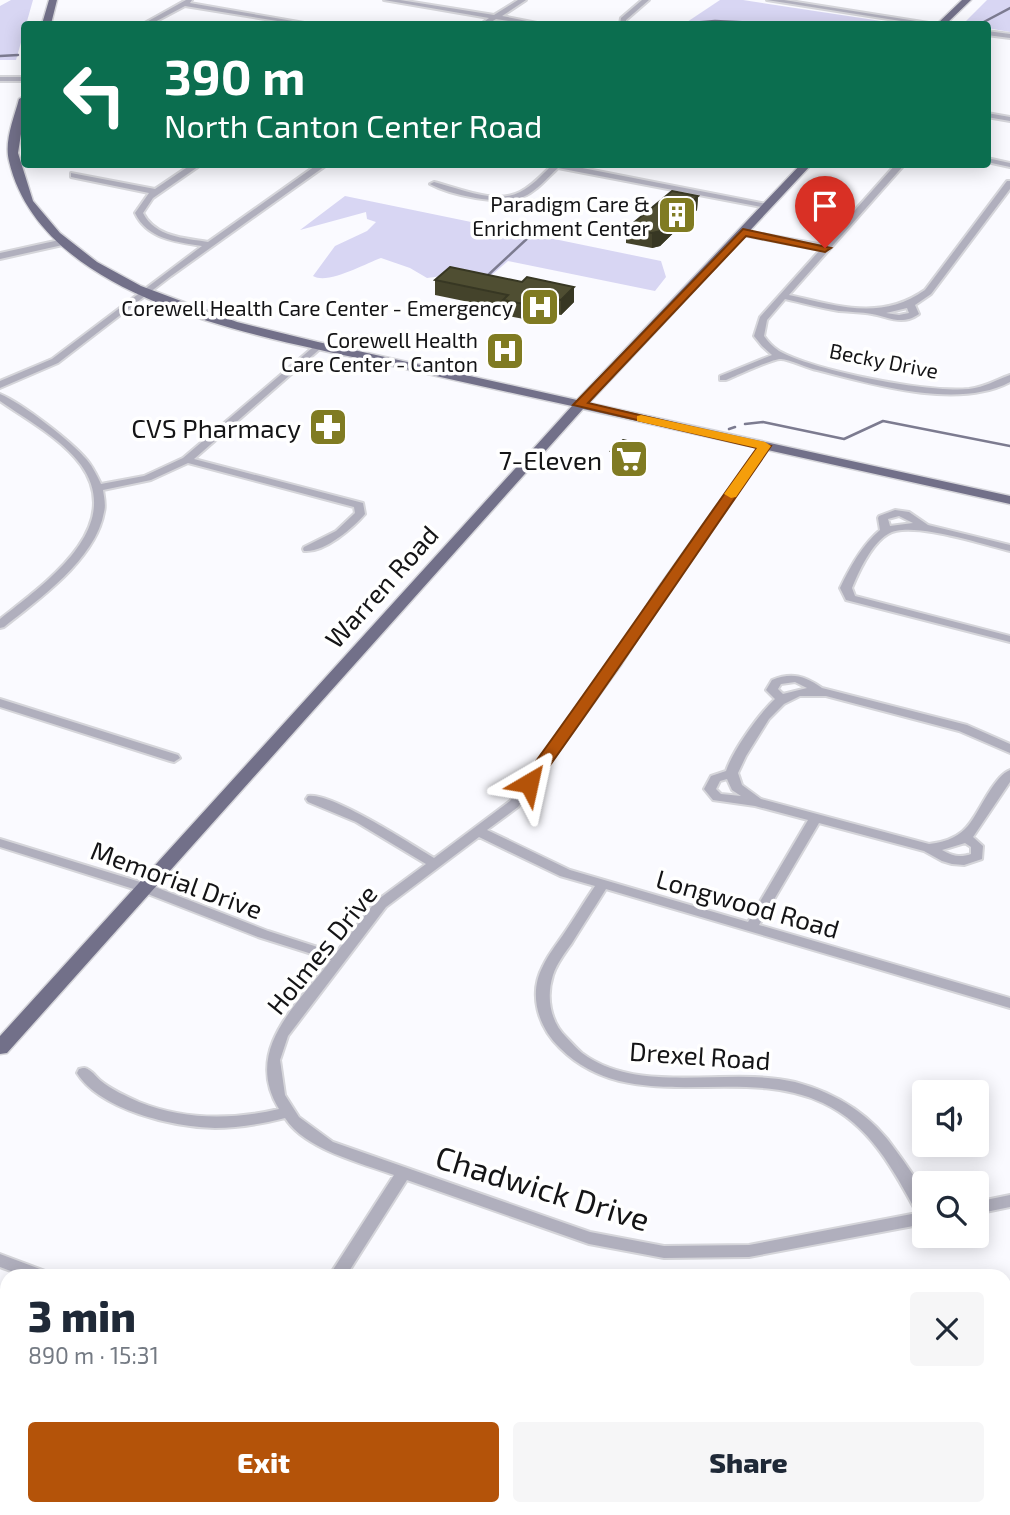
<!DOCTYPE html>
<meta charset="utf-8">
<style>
body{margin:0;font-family:"Exo 2",sans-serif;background:#f6f6f7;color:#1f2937;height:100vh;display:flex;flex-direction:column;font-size:26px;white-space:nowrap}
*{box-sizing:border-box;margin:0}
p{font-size:23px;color:#747a83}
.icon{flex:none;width:38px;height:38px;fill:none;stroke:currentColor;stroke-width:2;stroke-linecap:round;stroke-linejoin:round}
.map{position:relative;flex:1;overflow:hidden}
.panel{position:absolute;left:0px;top:1269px;width:1012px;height:247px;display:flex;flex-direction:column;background:#fff;border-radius:21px 21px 0 0;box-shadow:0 4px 18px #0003}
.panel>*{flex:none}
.banner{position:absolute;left:21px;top:21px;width:970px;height:147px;border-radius:7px;box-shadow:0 4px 18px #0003;background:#0b6e4f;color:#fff;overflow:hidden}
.fabs{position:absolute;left:912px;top:1080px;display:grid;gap:14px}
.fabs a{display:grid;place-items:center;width:77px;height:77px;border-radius:7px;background:#fff;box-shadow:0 4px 18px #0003;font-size:35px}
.pin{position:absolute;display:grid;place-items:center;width:60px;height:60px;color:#fff;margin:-72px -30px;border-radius:50% 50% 50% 0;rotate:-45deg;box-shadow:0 0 7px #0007}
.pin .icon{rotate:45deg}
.me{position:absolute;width:77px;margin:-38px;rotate:36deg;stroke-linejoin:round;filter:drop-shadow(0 0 5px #0008)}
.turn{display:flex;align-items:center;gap:24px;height:147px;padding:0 28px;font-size:32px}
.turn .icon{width:91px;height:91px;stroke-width:2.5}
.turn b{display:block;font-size:49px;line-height:60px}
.round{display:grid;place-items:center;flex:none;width:74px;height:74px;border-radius:7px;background:#f6f6f7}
.overview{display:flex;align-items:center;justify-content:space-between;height:119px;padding:0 28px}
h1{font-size:42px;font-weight:800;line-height:52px}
.primary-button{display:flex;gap:14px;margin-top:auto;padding:14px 28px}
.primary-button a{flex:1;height:80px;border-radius:7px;background:#b45309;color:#fff;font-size:28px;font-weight:800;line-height:80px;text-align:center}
.primary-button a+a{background:#f6f6f7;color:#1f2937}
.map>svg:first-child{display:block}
.green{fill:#d8d6f3}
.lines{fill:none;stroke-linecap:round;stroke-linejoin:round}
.stream-far1{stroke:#7c7b90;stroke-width:2.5}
.stream{stroke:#7c7b90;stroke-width:4.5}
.minor-casing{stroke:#d5d5da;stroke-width:4}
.major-casing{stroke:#d5d5da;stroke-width:3}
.minor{fill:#b0afbd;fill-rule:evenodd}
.major{fill:#727089;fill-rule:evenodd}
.wall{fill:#44432b}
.shaded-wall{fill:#373723}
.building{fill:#4f4e32;stroke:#373723;stroke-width:2}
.route{fill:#b45309;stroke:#753606;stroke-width:2}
.slow{fill:#f59e0b}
.labels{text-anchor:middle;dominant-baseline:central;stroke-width:7;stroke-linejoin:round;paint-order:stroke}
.far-poi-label{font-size:21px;fill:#141416;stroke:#fff;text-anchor:end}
.far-street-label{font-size:21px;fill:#141416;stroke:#fff}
.poi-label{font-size:26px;fill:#141416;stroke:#fff;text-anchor:end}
.street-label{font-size:26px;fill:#141416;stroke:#fff}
.near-street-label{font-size:32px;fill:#141416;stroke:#fff}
</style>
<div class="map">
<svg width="1010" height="1515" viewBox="0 0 1010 1515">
<rect width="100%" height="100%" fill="#fafaff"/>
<path class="green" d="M11 0H33L16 60H0V6Z
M720 0H743L901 24H684Z
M987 0H1010V32L987 28V24H963Z
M345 196 661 261 666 277 655 291 508 261 486 280 450 275 427 278 410 268 381 258C364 264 328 285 313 276L335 246 367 231 376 222 367 219 366 212 300 230Z"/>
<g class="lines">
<path class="stream-far1" d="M678 24 715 21 780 24
M980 24 1010 8
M0 56 18 55
M486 277 531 235
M745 424 763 422 844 439 883 421 1010 446
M729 429 735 427"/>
<path class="stream" d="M1004 1323 1010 1321
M709 1515 712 1508"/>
<defs>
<path id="minor" d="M186 0H192L190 3 310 24H296L185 6 151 24H143Z
M384 0H400L494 15 518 0H526L502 16 542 24H528L496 19 488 24H481L489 18Z
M642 0H649L626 20V24H620L621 18Z
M767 0H784L935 24H920Z
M987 31 1010 34V38L987 35Z
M0 77H24V81H0Z
M987 113 1010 117V121L987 117Z
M987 158 1010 163V167L987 162Z
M192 164H202L153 198 143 213C155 237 184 238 208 242L318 164H328L171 276 58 363 0 388V381L52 359 202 246C176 242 147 239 135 213L149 193 71 177V173L155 189Z
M543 164H562L767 204 771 206 767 208 558 168C547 178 537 191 523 197 501 206 450 195 430 184L434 182C459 188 495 205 520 192 532 186 541 176 550 167Z
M896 164H905L789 295C838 306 881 321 925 290L1007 181H1010V189L931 294 915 305 919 314C902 326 889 317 872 314 861 312 850 312 839 311 821 308 803 303 785 299L767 320 764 336C768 342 773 347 779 351 815 371 928 393 969 389 985 387 996 380 1010 375V382C958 410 871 384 817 370 807 368 789 359 781 359 774 358 736 376 726 380H720V376L772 355 762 346 754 336 760 317 820 250 743 235 739 232 740 230 824 245ZM907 308 909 313 899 315 886 313Z
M64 239 67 240V244L0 259V253Z
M318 343 323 346 321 348 194 459 363 503 365 514C353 528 324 553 304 551L303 549 304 547 336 531 355 513 354 507 188 463 151 480 103 490C104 497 106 505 104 512 96 559 39 599 4 627L0 628V619C44 584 126 528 81 465 61 438 27 420 0 401V394C22 403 72 442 87 460 93 467 97 476 101 484L144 476 183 458Z
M765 443 770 446 667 592 621 664 518 807 487 830 570 870 748 922 808 820 755 806 713 800 704 789 711 776 726 771C733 750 759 714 775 699L766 690 772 680C792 672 805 676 822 688L967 725 1010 744V753L959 731 826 696H800L784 704 769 719 746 756 738 773 742 785 761 799 929 844C970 839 971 819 991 789 996 782 1002 773 1010 770V782L973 837 983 846 982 859 964 865 952 864 942 861 924 851 819 823 759 925 1010 998V1008L606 889C595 907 583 925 572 943 565 953 557 963 553 975 546 997 550 1022 567 1038 572 1043 577 1049 582 1053 639 1096 729 1066 795 1082 837 1093 872 1115 897 1152 905 1163 921 1184 924 1197 926 1205 924 1216 924 1224L749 1257 664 1258 589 1244 407 1180 346 1276H329L394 1175C361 1163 304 1149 285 1118 261 1124 239 1128 215 1128 173 1127 100 1110 77 1073L79 1069C83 1068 85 1067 89 1070 93 1072 97 1078 101 1081 112 1090 126 1096 139 1102 184 1120 232 1120 279 1109 243 1050 297 1005 331 960L258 937 140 891 0 847V839L150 885 268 931 336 953 376 901 426 864 356 822 308 802 306 799 308 796C331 792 411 844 434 858L510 801 612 661 656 592 761 444ZM795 682 807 688 783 694 778 689 781 684ZM727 779 732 790 741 796 721 794 716 789 720 781ZM479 837 560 876 595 886C584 902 574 919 563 935 556 945 548 955 543 966 528 994 538 1027 560 1048 631 1119 740 1063 823 1103 870 1125 893 1169 917 1213L749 1245 664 1246 590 1232 333 1142 299 1117 285 1095 280 1060 288 1036 386 907ZM965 843 971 847V854C960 858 952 856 942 850Z
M895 510 909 512 928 525 1010 545V551C984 545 910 520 888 534 871 544 859 571 852 588L855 596 1010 636V642L846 600 840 588C850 567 862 545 880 530L878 518 879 516ZM899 516 913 523 890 526 888 519Z
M0 699 178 755 180 758 174 762 170 761 0 707Z
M1010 1195V1207L976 1214V1202Z
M0 1254 48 1272 50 1276H24L0 1267Z"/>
<path id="major" d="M49 0H57L51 24H42Z
M962 0H971L946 24H937Z
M24 96V115L18 153 33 201 60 233 97 262 141 286 237 322 318 342 577 400 801 164H812L589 403 1010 496V504L583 409 7 1053 0 1054V1036L572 406C506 392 441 377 375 362 258 336 41 300 9 161 4 141 14 118 19 99Z"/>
</defs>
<use href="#minor" class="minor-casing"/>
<use href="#major" class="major-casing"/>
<use href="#minor" class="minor"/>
<use href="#major" class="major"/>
</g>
<path class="wall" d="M698 196 697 210 660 246 652 248 626 243V229Z
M435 280 522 282 574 287V302L561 315 549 313 544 317 524 319 503 315V309L435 295Z
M611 451 643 456 635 468 610 462Z"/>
<path class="shaded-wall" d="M698 196 697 210 660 246 652 248V233Z
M574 287V302L561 315V300Z
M549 298V313L544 317V302Z
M643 445V456L635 468V457Z"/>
<path class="building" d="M672 191 698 196 661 231 652 233 626 229Z
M450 267 522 282 527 277 574 287 561 300 549 298 544 302 524 304 503 300 508 295 435 280Z
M623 440 643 445 635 457 611 451Z"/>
<path class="route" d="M743 229 831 248 825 252 746 236 588 403 771 446C692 560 616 674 535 786H523V779C603 670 678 558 757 448L573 405Z"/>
<path class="slow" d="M641 415 765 442 771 446 736 497 731 498 724 494 757 448 637 421V416Z"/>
<defs>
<symbol id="building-square" viewBox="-11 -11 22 22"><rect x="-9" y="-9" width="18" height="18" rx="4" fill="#807b22" stroke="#fff"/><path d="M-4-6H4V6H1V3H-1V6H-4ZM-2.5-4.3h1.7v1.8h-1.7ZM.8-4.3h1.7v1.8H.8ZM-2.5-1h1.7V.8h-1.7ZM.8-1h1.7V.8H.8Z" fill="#fff"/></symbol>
<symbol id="hospital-square" viewBox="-11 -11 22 22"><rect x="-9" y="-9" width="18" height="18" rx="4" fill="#807b22" stroke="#fff"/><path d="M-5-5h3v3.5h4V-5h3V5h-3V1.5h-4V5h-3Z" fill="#fff"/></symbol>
<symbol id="pharmacy-square" viewBox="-11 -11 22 22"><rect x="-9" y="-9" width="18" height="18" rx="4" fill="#807b22" stroke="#fff"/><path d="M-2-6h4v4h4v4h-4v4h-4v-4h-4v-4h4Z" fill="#fff"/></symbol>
<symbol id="supermarket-square" viewBox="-11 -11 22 22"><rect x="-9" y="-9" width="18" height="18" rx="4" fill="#807b22" stroke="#fff"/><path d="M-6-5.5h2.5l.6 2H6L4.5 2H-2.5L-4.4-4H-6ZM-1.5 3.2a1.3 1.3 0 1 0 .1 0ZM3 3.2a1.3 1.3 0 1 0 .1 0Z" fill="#fff"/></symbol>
</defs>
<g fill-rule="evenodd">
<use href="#building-square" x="655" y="193" width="44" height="44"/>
<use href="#hospital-square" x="518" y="285" width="44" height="44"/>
<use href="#hospital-square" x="483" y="329" width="44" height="44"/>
<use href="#pharmacy-square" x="306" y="405" width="44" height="44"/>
<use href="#supermarket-square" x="607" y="437" width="44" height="44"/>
</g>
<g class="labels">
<g class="far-poi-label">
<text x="650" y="203">Paradigm Care &amp;<tspan x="650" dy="24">Enrichment Center</tspan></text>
<text x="513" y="307">Corewell Health Care Center - Emergency</text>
<text x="478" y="339">Corewell Health<tspan x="478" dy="24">Care Center - Canton</tspan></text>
</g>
<g class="far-street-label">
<text transform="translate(884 360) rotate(11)">Becky Drive</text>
</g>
<g class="poi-label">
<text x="301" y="427">CVS Pharmacy</text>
<text x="602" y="459">7-Eleven</text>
</g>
<g class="street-label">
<text transform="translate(381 586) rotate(-48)">Warren Road</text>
<text transform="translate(177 879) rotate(20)">Memorial Drive</text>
<text transform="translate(748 903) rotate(16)">Longwood Road</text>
<text transform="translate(321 949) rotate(-51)">Holmes Drive</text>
<text transform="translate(700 1055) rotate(4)">Drexel Road</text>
</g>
<g class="near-street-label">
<text transform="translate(543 1187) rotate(17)">Chadwick Drive</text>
</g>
</g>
</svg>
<div class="fabs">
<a><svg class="icon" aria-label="sound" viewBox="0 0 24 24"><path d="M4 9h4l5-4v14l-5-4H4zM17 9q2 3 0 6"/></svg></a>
<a><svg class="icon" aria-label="search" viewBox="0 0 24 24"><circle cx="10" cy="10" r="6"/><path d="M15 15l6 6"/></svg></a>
</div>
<div class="pin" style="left:825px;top:248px;background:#d93025"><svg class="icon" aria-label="arrive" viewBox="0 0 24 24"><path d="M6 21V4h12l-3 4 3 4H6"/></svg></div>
<svg class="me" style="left:529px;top:783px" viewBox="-20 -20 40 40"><path d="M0-17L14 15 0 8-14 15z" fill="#b45309" stroke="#fff" stroke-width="4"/></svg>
<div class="banner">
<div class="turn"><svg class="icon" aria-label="left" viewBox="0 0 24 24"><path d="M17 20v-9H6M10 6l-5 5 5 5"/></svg><div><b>390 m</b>North Canton Center Road</div></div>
</div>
<section class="panel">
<div class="overview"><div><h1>3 min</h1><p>890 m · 15:31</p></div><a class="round"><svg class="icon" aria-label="close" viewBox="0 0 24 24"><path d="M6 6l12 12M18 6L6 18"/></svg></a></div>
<div class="primary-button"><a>Exit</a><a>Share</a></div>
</section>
</div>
